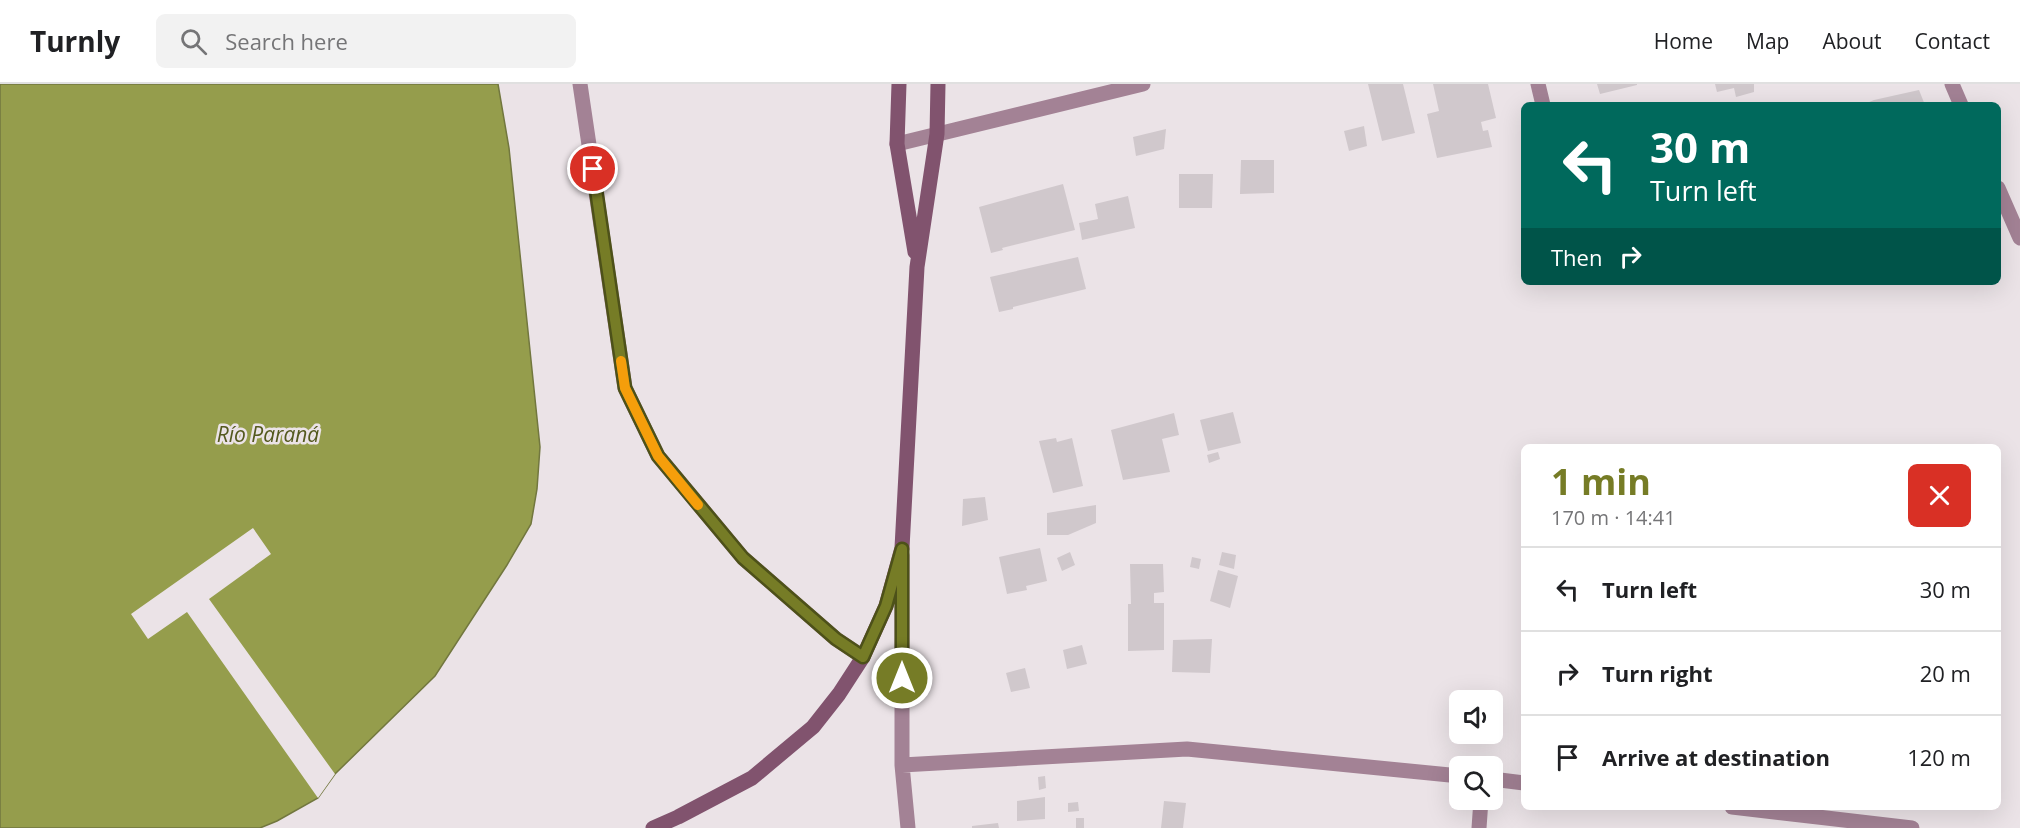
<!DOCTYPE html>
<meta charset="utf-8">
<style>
body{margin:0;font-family:"Open Sans",sans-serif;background:#f2f2f2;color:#202124;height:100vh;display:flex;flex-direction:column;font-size:22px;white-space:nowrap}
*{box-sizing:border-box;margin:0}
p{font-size:20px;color:#757577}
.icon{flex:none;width:33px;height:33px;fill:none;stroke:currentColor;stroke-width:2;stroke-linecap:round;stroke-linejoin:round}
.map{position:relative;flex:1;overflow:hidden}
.sheet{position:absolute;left:1521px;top:360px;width:480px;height:366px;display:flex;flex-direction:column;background:#fff;border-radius:9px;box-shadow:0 6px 24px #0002}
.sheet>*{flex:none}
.guide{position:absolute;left:1521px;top:18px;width:480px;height:183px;border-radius:9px;box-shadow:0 6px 24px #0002;background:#00695c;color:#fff;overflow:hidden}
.tools{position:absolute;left:1449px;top:606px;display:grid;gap:12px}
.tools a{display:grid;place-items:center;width:54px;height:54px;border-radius:9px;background:#fff;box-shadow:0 6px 24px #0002;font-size:30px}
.pin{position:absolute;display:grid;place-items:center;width:51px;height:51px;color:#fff;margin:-26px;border:3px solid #fff;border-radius:50%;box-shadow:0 2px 6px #0007}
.me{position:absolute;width:66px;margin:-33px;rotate:0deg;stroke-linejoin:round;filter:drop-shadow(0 0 4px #0008)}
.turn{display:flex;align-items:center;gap:21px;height:126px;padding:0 30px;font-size:27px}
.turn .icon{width:78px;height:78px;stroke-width:2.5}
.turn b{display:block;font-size:42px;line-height:51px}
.then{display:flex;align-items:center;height:57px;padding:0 30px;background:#0003;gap:12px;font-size:22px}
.round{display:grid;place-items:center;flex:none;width:63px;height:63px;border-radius:9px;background:#f2f2f2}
.summary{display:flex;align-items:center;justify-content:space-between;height:102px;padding:0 30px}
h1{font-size:36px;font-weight:700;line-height:45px;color:#767c26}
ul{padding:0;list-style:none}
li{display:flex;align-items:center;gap:18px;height:84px;padding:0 30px;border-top:2px solid #e0e0e0}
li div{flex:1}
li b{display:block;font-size:22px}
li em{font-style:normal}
header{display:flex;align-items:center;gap:36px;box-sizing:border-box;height:84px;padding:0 30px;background:#fff;border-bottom:2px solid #e0e0e0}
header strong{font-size:28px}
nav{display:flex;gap:33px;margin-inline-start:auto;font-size:21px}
.search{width:420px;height:54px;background:#f2f2f2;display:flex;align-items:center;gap:15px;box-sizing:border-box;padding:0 21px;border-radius:9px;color:#757577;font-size:22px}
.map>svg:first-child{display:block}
.water{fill:#959d4c;stroke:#72773f;stroke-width:1.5}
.pier{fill:#ebe3e7}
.building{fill:#d0c8cc}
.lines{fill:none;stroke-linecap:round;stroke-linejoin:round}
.street{stroke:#a38295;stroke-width:15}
.secondary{stroke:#81536e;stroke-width:15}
.route-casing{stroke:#4d5119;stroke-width:15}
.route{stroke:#767c26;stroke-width:10}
.slow{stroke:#f59e0b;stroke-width:10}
.labels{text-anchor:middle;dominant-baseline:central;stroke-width:5;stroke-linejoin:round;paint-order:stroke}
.water-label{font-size:21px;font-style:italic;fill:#54591e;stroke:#ebe3e7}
</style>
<header>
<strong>Turnly</strong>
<div class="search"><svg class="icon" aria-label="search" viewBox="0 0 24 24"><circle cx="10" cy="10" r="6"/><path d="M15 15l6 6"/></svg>Search here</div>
<nav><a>Home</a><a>Map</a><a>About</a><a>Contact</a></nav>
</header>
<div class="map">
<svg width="2020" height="744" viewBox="0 0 2020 744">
<rect width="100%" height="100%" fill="#ebe3e7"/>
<path class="water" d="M0 0H498L509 64 540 363 537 405 531 440 507 481 435 592 335 690 318 714 277 737 260 744H0Z"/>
<path class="pier" d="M253 444 271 470 209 515 335 690 318 714 187 528 148 555 131 530Z"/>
<path class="building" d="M1368 0H1403L1415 49 1382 57Z
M1433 0H1488L1496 34 1481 38 1483 47 1488 46 1492 63 1437 74 1427 30 1439 27Z
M1597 0H1637V1L1600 10Z
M1715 0H1754V8L1736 13 1734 4 1717 8Z
M1919 6 1925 21H1862L1874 16Z
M1364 42 1367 62 1349 67 1344 47Z
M1166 45 1164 65 1136 72 1133 53Z
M1241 76H1274V109L1240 110Z
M1179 90H1213L1212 124H1179Z
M1063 100 1075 146 1002 164 1003 166 991 169 979 123Z
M1128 112 1135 144 1082 156 1079 139 1098 135 1095 120Z
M1078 173 1086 205 1013 223V225L999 228 990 193Z
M1233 328 1241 359 1208 367 1200 336Z
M1174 329 1179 351 1162 355 1170 388 1123 396 1111 346Z
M1056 354 1057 358 1072 354 1083 402 1053 409 1039 357Z
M1218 368 1220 375 1209 379 1207 371Z
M985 413 988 436 962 442 963 415Z
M1096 421V439L1068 451H1047V429Z
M1040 464 1047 497 1026 502 1027 506 1007 510 999 473Z
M1070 468 1075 481 1062 487 1057 474Z
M1222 468 1236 471 1234 485 1219 481Z
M1192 473 1201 475 1199 485 1190 483Z
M1130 480H1163L1164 508 1154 509V519H1164V566L1128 567V520H1131Z
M1218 486 1238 492 1230 524 1210 517Z
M1212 555 1210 589 1172 588 1173 556Z
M1082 561 1087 580 1067 585 1063 566Z
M1025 584 1030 604 1011 608 1006 589Z
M1045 692 1046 704 1039 706 1038 693Z
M1045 713V735L1017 737V717Z
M1164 717 1186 719 1183 744H1161Z
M1078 718 1079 727 1068 728V719Z
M1076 734H1084V744H1076Z
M998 739 999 744H972V742Z"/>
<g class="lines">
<path class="street" d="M580 0 625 304 658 372 743 474 836 555 863 573
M1538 0 1543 21
M1952 0 1961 21
M897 60 1143 0
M1998 104 2020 154
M902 471V681L908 744
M902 681 1187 665 1460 692
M1492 695 1524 699
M1732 723 1912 744
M1479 744 1481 716"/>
<path class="secondary" d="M899 0 897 60 915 168
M653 744 678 733 752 694 813 643 839 610 863 573 886 522 902 464 917 183 937 50 938 0"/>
</g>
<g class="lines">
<defs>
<path id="route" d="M593 85 625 304 658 372 743 474 836 555 863 573 886 522 902 465V594"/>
</defs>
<use href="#route" class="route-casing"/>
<use href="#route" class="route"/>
<path class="slow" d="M621 277 625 304 658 372 698 421"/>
</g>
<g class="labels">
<g class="water-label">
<text x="268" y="350">Río Paraná</text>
</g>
</g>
</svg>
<div class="tools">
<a><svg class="icon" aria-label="sound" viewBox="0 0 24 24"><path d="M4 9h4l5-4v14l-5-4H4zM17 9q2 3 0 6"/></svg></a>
<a><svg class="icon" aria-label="search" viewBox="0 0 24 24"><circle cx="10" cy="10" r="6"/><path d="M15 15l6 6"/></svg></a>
</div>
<div class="pin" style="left:593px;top:85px;background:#d93025"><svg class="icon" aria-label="arrive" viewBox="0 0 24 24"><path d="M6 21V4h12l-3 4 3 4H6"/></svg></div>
<svg class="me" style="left:902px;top:594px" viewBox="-20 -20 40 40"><circle r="17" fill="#767c26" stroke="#fff" stroke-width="3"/><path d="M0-11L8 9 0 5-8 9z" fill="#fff"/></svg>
<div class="guide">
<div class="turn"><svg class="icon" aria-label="left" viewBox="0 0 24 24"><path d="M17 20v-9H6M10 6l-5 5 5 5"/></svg><div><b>30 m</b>Turn left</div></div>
<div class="then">Then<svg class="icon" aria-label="right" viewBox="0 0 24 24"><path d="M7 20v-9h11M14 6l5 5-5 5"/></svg></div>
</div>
<section class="sheet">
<div class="summary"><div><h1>1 min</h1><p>170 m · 14:41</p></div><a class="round" style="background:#d93025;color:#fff"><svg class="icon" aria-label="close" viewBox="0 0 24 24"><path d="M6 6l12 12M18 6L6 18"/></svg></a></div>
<ul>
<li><svg class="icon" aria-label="left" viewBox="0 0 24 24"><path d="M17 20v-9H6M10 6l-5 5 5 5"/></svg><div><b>Turn left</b></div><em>30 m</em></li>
<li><svg class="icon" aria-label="right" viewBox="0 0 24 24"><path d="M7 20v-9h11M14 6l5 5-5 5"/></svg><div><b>Turn right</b></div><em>20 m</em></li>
<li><svg class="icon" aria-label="arrive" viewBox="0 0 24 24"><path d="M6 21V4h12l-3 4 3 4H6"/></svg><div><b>Arrive at destination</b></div><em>120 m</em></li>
</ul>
</section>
</div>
